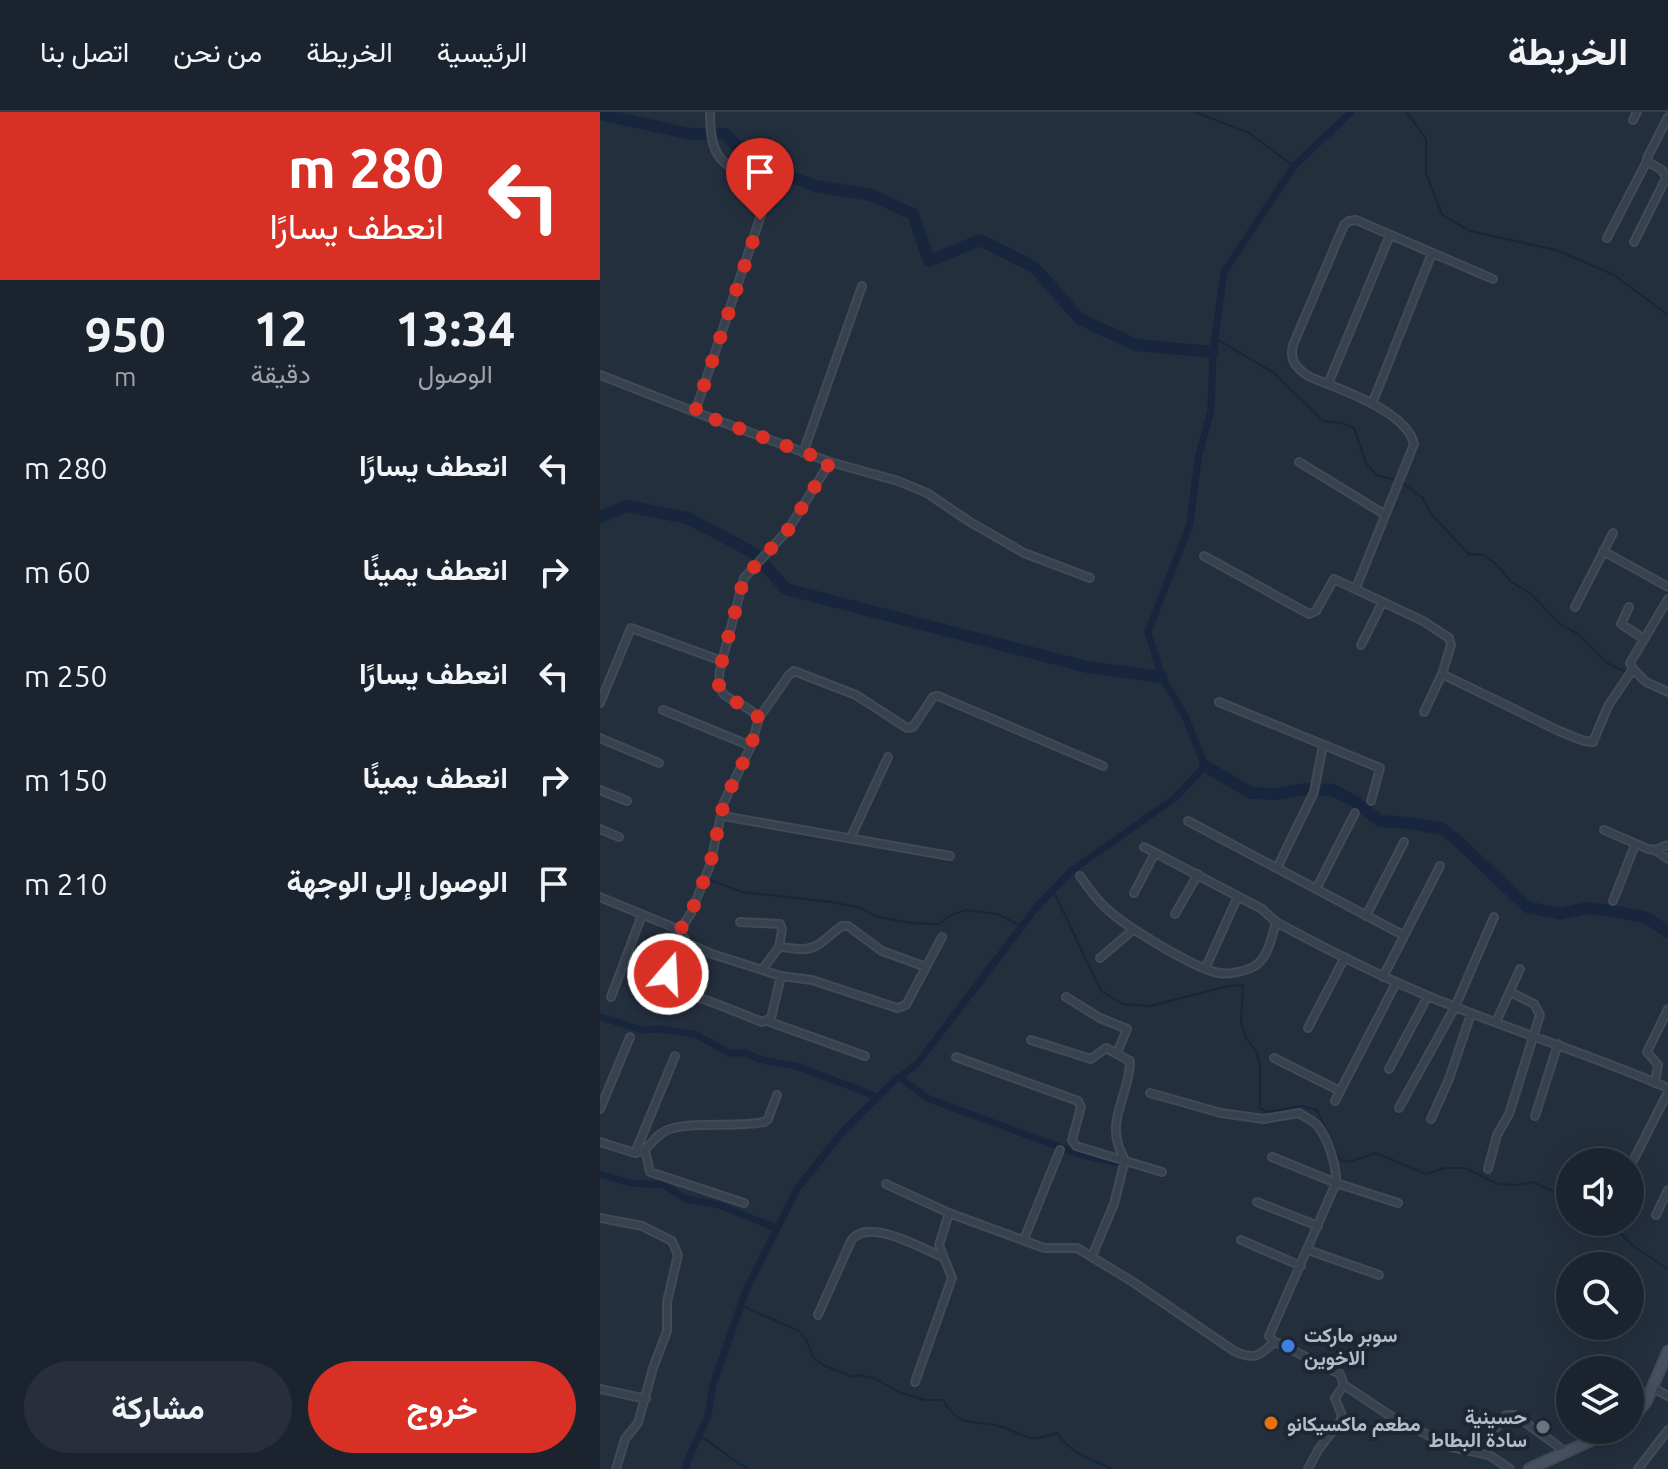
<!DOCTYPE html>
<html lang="ar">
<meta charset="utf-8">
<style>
body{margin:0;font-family:Ubuntu,Vazirmatn,sans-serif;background:#282f3a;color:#f1f3f6;direction:rtl;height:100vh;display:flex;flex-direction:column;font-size:30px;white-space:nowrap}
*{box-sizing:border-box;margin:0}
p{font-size:26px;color:#a0a4aa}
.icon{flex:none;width:44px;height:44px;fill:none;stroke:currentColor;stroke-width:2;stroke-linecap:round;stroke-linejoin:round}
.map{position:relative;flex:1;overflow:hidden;direction:ltr}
.side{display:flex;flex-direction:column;background:#1b232e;width:600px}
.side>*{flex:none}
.hud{background:#d93025;color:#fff;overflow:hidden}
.buttons{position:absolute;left:956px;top:1036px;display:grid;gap:16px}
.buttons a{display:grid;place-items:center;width:88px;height:88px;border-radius:50%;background:#1b232e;box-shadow:0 4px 20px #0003,0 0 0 2px #39404a;font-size:40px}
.pin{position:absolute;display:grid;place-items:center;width:68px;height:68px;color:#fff;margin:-82px -34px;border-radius:50% 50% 50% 0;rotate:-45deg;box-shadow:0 0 8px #0007}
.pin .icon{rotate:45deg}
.me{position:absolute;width:88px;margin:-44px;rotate:19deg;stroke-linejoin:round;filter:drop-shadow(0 0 6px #0008)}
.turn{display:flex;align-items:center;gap:28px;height:168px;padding:0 24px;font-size:36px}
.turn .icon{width:104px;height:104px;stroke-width:2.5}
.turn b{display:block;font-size:56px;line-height:68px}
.eta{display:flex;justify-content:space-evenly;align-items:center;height:136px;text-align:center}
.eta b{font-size:48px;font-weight:700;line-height:56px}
.button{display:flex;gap:16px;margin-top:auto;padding:16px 24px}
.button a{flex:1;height:92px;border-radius:48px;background:#d93025;color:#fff;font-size:32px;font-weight:700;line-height:92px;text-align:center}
.button a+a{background:#282f3a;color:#f1f3f6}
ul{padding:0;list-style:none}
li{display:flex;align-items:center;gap:24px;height:104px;padding:0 24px}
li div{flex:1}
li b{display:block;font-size:30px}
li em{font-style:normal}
header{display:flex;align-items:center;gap:48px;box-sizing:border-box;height:112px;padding:0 40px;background:#1b232e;border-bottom:2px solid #39404a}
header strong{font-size:38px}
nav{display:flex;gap:44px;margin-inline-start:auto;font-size:28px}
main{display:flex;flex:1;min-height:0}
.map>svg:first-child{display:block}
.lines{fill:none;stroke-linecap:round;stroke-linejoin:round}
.stream{stroke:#17263c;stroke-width:2}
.canal{stroke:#17263c;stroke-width:7}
.river{stroke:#17263c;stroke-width:12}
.street-casing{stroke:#414a57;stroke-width:10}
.secondary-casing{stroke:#414a57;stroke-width:13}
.street{stroke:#38414e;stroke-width:6}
.secondary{stroke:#465061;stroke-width:9}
.route{stroke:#d93025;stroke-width:14;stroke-dasharray:0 25.2}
.shop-dot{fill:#3f7fe0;stroke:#1d2633;stroke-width:3}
.food-dot{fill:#e8710a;stroke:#1d2633;stroke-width:3}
.worship-dot{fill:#6b7280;stroke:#1d2633;stroke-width:3}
.labels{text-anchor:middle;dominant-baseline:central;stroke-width:8;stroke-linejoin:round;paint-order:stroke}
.poi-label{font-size:20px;font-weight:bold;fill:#b4bcc9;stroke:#1d2633;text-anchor:start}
</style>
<header>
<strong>الخريطة</strong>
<nav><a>الرئيسية</a><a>الخريطة</a><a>من نحن</a><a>اتصل بنا</a></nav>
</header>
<main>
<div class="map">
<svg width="1068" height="1357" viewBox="0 0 1068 1357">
<rect width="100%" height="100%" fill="#242f3e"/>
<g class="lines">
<path class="stream" d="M595 0 649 21 694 54
M807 0 826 27V61L842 103 870 119 956 138 1014 163 1068 203
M615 226 674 261 723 309 742 311 754 316 766 351 776 363 795 368
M801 370 822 385 831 402 869 442 884 443 897 453 910 469 931 482 960 512 978 522 1007 551 1026 560
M110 768 142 780 232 790 260 796 278 805 311 811 339 812 351 803 366 798 397 802 422 814
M453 778 501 879 523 892 550 894 629 874 643 873 641 911 646 926 656 939 660 954V996L667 1000 702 994 717 998 739 1047 749 1050 776 1041 826 1062 845 1056H865L898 1072 917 1073 933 1070 970 1087
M1009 1110 1032 1133 1068 1157
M140 1193 199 1219 207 1229 213 1245 223 1253 253 1265 259 1263 274 1266 301 1281 325 1288H343C362 1320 376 1306 403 1315 429 1325 427 1331 457 1321 476 1346 486 1343 511 1357
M99 1324C117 1333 130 1348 149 1357"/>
<path class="canal" d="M0 905 43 918 62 917 97 923 129 941H146L159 947 199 955 278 985
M299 965 329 987 479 1042 518 1051
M0 1062 31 1071 64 1073 86 1087 119 1093 176 1116
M86 1357 87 1349 107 1307 113 1273 146 1178 197 1077 244 1018 294 969 317 952 435 797 471 759 575 686 605 654 585 604 562 565 548 520 590 412 598 347 611 298 613 240 624 160 694 54 751 0"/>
<path class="river" d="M0 0 4 3 90 22H125L153 50 215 74 271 83 313 102 329 149 380 128 434 155 480 207 536 233 613 240
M0 405 27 394 88 406 154 441 186 477 487 555 562 565
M605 654 651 681 676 682 707 677 733 678 754 689 780 709 809 711 842 717 859 730 927 795 960 802 987 796 1014 799 1047 806 1068 820"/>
<defs>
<path id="street" d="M110 0C110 51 123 53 165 71L168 82 95 300 230 350 188 418 144 466 122 549
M1033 8 1037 0
M1007 126 1047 49
M1034 130 1066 66 1062 58 1048 50 1047 46 1068 5
M0 263 95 300
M728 272 790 123
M772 292 832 141
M203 341 262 174
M230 350 298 369 327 381 370 410 424 441 490 466
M699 350 784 402
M1003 439 1068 475
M604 444 709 502 716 499 734 467 823 509 849 526 851 533 842 562
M756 476 814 332C807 299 739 277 710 265 697 257 689 249 693 233L744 113 749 109 756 108 893 167
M975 495 1013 421
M1029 495 1021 512 1044 527
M761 533 782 491
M1033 557 1046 570 1068 580
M619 590 780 656 771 689
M0 591 31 516 122 549C110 595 135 580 159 606L151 634 124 690 110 753 91 801 80 818 0 785
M63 598 151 634
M824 600 842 562 959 619 984 629 993 630 1008 594 1033 557 1030 551 1068 487
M159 606 189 563 194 559 256 583 307 616 313 615 333 585 338 584 503 654
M0 626 59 651
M0 678 27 689
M123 704 350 744
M588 709 803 823
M0 717 19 725
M1004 718 1048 737 1055 738 1068 733
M251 725 288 645
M544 735 662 797 676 810C735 842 795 872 858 896 928 924 999 946 1068 976
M1055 738 1068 747
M677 756 714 680 723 633
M480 764C488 776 496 787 507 797 525 814 595 857 619 861 629 863 646 859 655 854 668 846 672 824 676 810
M716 777 755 701
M534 781 555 741
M1013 789 1035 733
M575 802 598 762
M766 804 804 730
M140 810 180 812 182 818 179 835
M80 818 87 831 112 842 181 864 212 868 297 896 306 893 342 825
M82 825C74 835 60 866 73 877 80 883 94 884 103 887 123 894 142 902 162 910L171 906 181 864
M500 846 534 817
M605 857 638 784
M162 858 179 835C187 835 192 837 200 837 218 839 228 823 242 814H248L282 839 326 855
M783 865 840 754
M11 885 42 803
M466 885 500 906 527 917 517 941
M167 909 265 944
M896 910 920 857
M708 916 745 845
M431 928 491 947 506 936 530 949C530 985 502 1010 525 1048L514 1092 492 1144
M356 945 478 989 481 995 472 1028 476 1034 562 1060
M674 946 740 979
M789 957 828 884
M1055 971 1058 953 1047 940 1068 897
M550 981 621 1001 664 1007 699 1001C704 1005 713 1008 717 1013 728 1026 737 1054 736 1071L669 1224 674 1230
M735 989 796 871
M799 996 855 895 894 805
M0 997 30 925
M935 1004 958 932
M831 1007 849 967 871 902
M0 1030 35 1041 75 944
M45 1038 50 1060 144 1091
M35 1041C50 1039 55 1021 70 1017 99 1009 135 1016 164 1010L168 1007 177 983
M672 1045 736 1071 798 1091
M1030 1055 1068 980
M888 1057 897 1023 909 1002 940 903 934 892 910 880
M286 1072 349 1101 444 1136H477L533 1170 634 1239C653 1248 659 1245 674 1230L680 1232 740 1262 744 1273 789 1303 851 1335 889 1343 910 1357
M657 1090 718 1114
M1056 1103 1068 1078
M0 1106 42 1114 72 1129 78 1143 67 1190V1219L53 1256 38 1311 25 1327 16 1357
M424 1127 460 1038
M641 1128 701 1154
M708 1138 779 1163
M218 1203 251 1129C267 1104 322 1137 343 1145
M315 1270 352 1166 339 1133 349 1101
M1053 1276 1068 1284
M0 1277 46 1287
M896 1316 906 1303H915L966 1340
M708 1357 718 1338 740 1309 742 1304 735 1286 744 1273
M1038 1357 1068 1318"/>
<path id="secondary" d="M1030 1309 1046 1290 1068 1239
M929 1357 1014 1318"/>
</defs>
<use href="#street" class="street-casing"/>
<use href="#secondary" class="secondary-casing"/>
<use href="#street" class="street"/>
<use href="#secondary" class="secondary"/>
</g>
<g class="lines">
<path class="route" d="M68 862 76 832 82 825 80 818 91 801 110 753 124 690 151 634 159 606C145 591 123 589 117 568L144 466 188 418 230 350 95 300 160 108"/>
</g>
<circle class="shop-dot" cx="688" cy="1234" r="8"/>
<circle class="food-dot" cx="671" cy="1311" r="8"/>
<circle class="worship-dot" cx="943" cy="1315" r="8"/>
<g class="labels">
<g class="poi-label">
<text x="704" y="1222">سوبر ماركت<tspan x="704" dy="23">الاخوين</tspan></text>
<text x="927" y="1304" text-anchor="end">حسينية<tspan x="927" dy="23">سادة البطاط</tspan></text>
<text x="687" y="1311">مطعم ماكسيكانو</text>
</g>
</g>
</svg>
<div class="buttons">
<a><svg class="icon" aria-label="sound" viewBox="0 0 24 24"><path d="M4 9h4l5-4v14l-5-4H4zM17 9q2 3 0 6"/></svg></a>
<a><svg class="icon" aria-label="search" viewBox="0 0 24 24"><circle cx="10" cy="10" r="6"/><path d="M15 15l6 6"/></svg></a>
<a><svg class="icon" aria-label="layers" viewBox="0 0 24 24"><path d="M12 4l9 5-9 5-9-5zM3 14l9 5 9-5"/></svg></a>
</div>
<div class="pin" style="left:160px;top:108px;background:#d93025"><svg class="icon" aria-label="arrive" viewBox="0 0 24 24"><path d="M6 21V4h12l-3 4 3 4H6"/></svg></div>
<svg class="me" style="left:68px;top:862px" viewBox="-20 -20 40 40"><circle r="17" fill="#d93025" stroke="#fff" stroke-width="3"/><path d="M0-11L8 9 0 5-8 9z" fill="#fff"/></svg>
</div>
<section class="side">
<div class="hud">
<div class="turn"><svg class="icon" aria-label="left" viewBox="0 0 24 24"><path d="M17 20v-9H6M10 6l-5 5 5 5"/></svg><div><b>280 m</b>انعطف يسارًا</div></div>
</div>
<div class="eta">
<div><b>13:34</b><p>الوصول</p></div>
<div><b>12</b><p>دقيقة</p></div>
<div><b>950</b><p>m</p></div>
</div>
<ul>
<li><svg class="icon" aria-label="left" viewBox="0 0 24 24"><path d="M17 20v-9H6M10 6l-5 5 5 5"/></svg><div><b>انعطف يسارًا</b></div><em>280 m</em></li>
<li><svg class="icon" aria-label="right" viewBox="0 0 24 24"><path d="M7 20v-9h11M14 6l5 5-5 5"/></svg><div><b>انعطف يمينًا</b></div><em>60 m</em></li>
<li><svg class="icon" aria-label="left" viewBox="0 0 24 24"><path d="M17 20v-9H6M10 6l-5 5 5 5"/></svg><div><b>انعطف يسارًا</b></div><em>250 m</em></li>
<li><svg class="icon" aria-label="right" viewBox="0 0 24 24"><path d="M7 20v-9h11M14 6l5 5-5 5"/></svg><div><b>انعطف يمينًا</b></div><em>150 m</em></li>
<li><svg class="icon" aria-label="arrive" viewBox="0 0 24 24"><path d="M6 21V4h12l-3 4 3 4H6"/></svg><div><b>الوصول إلى الوجهة</b></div><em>210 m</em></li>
</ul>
<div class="button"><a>خروج</a><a>مشاركة</a></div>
</section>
</main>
